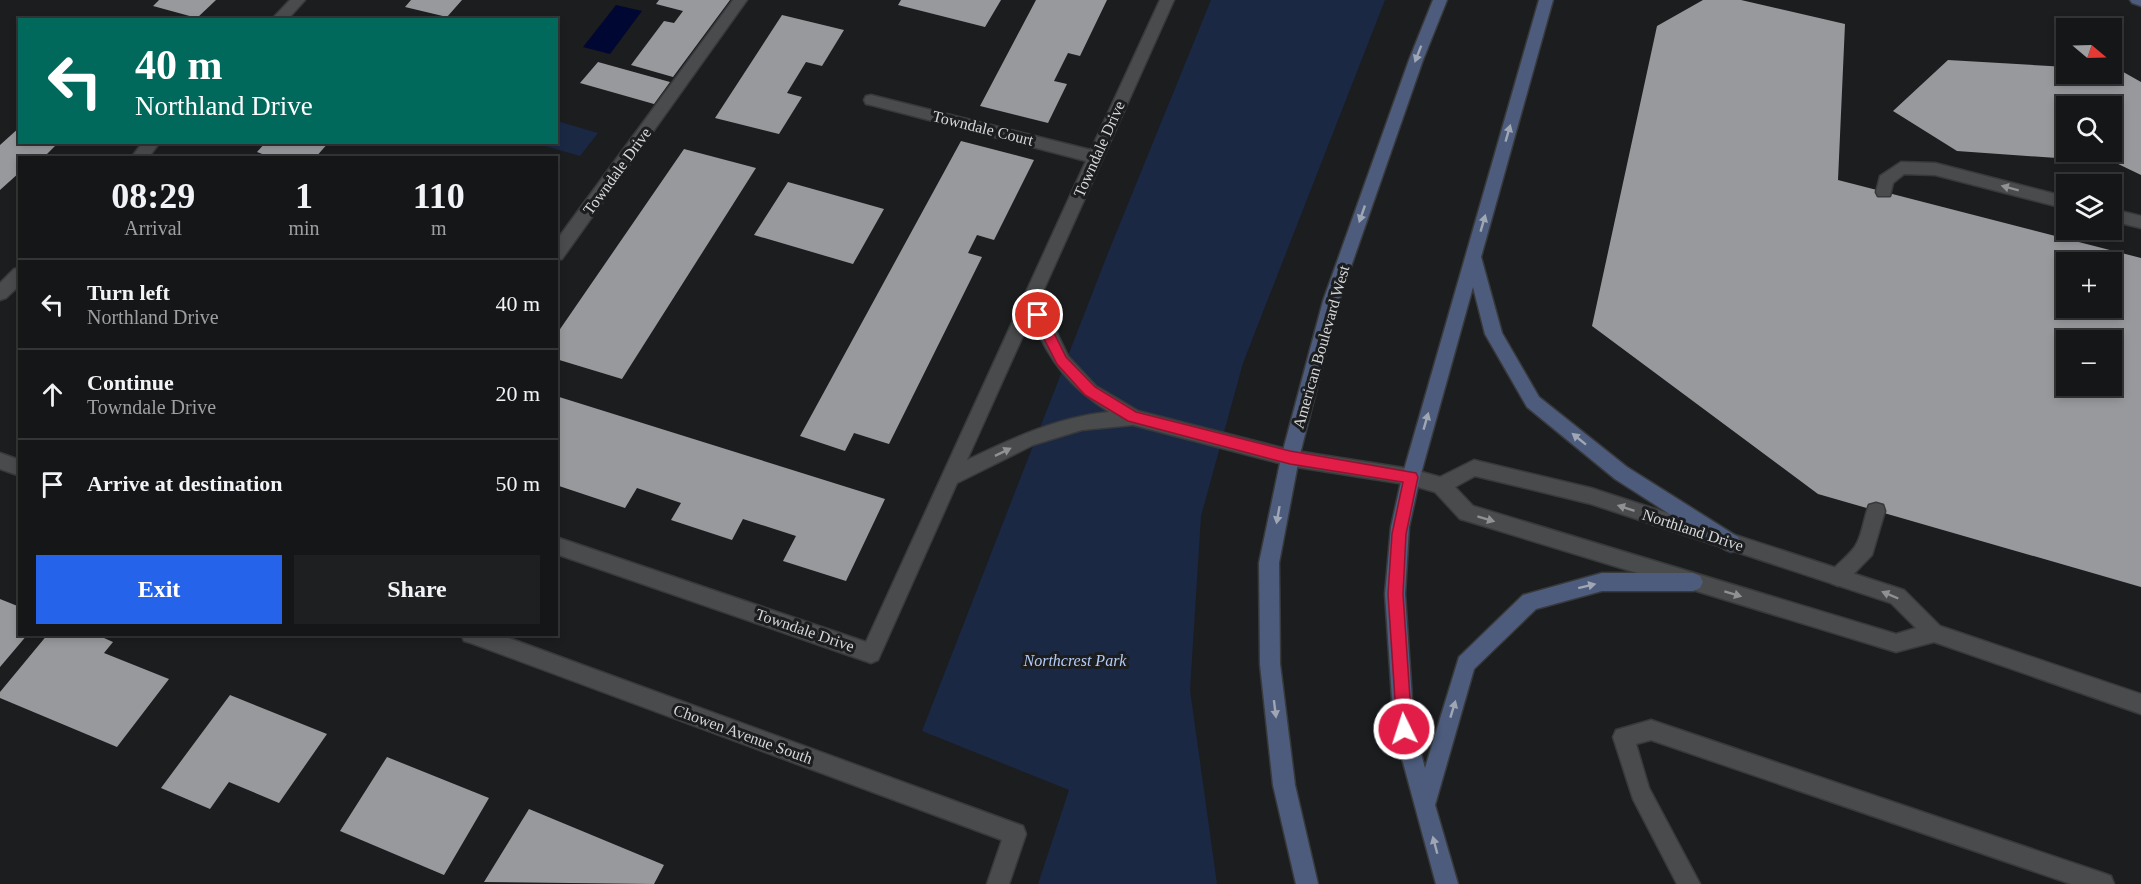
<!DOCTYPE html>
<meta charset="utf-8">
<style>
body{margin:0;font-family:Georgia,serif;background:#1e1f20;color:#f1f3f6;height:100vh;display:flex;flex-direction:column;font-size:22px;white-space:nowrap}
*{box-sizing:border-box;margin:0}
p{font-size:20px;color:#9d9fa1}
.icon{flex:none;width:33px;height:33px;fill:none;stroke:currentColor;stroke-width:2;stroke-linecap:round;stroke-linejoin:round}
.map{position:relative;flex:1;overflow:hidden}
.panel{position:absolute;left:18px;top:156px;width:540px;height:480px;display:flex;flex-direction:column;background:#151617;border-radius:0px;box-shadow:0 3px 9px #0003,0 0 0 2px #343536}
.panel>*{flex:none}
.banner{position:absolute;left:18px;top:18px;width:540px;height:126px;border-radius:0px;box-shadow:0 3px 9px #0003,0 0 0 2px #343536;background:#00695c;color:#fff;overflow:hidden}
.needle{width:39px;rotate:109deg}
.controls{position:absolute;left:2056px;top:18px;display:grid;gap:12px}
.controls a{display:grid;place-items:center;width:66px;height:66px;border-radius:0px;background:#151617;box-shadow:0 3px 9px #0003,0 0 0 2px #343536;font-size:30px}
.pin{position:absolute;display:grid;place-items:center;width:51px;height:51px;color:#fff;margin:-26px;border:3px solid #fff;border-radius:50%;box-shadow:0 2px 6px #0007}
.me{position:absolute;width:66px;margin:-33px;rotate:356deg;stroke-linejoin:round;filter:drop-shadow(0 0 4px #0008)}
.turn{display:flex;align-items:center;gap:21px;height:126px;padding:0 18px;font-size:27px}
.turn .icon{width:78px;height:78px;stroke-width:2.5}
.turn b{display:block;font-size:42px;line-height:51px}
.eta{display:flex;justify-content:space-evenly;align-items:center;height:102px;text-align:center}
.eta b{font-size:36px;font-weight:700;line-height:42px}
.cta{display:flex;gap:12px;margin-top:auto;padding:12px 18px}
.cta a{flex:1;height:69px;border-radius:0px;background:#2563eb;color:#fff;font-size:24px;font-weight:700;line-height:69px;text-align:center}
.cta a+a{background:#1e1f20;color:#f1f3f6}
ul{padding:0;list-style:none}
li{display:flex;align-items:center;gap:18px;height:90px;padding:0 18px;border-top:2px solid #343536}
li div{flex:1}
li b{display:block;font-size:22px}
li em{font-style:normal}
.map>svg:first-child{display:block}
.green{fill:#1a2844}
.water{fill:#000732}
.building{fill:#98999c;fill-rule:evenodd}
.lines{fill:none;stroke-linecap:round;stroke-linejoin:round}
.lane-casing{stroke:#38393b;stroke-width:3}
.street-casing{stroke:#38393b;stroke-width:3}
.secondary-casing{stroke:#38393b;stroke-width:3}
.lane{fill:#4a4b4d;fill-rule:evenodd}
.street{fill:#4a4b4d;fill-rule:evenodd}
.secondary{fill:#4d5c7d;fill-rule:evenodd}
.oneway{fill:#9fa6b4}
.oneway2{fill:#909193}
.route{fill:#e11d48;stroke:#92132f;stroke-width:1.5}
.labels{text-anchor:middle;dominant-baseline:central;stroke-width:6;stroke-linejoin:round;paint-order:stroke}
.street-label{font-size:16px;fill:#d6d7d9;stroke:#1c1d1f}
.park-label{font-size:16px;font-style:italic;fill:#b4ccfa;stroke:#1c1d1f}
</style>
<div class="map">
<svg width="2141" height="884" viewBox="0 0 2141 884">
<rect width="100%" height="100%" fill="#1c1d1f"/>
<path class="green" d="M1211 0H1385L1243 363 1201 516 1190 690 1217 884H1038L1069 790 922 731 1108 253Z
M557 121 598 133 580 156 535 143 556 142Z"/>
<path class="water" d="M616 5 642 11 610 54 583 47Z"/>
<path class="building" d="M159 0H216L197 18 153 6Z
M411 0H462L447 17 405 7Z
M659 0H730L673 77 631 65 664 21 674 23 683 11 656 4Z
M901 0H1001L985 27 898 5Z
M1036 0H1107L1080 56 1068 53 1054 81 1067 84 1048 123 980 106Z
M1703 0H1741L1845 24 1838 180 2141 258V587L1818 494 1592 326 1657 26ZM2067 262H2112V308H2067ZM2067 340H2112V386H2067Z
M782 15 844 30 822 66 806 62 787 93 802 97 779 134 715 118Z
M1948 60 2067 67V74H2112V69H2118L2141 82V175L2114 162 1957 151 1893 111ZM2067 106H2112V152H2067Z
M598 62 670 82 654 104 580 83Z
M20 127V142H59L43 158H20V172L0 190V145Z
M961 141 1034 160 994 240 977 235 968 253 982 257 889 444 854 433 845 451 800 436Z
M266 142H329L315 158H263L265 155 257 152Z
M684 149 756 168 622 379 556 359V335Z
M788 182 884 209 853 264 754 235Z
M556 396 885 499 846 581 783 561 796 536 743 519 732 540 671 520 681 503 637 488 625 508 556 485Z
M0 599 20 607V634H28L0 667Z
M48 634H95L113 642 104 653 169 679 117 747 0 698V692Z
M230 695 327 734 279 803 229 782 210 809 161 788Z
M387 757 489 798 444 875 340 831Z
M529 809 664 865 654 884 484 882Z"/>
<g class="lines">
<defs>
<path id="lane" d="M1901 162 1935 163 2067 197V209L1935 175 1904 174 1893 183 1890 196H1878L1876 192 1880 176Z
M2112 209 2141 216V228L2112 221Z
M1876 503 1883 505 1885 511 1872 555 1845 583 1838 586 1831 583 1828 577C1835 563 1851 556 1857 543 1863 531 1864 517 1869 505Z
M1651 720 2103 873 2111 876 2114 884H2071L1651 740 1636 744 1649 788 1700 884H1677L1633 799 1613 737 1616 730Z"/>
<path id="street" d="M290 0H305L287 20H271Z
M733 0H747L562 259 556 260V241Z
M1160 0H1174L1040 298 1068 356 1096 386 1138 411 1290 450 1411 469 1440 477 1474 460 1591 488 1904 590 1940 626 2141 694V714L1934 642 1896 652 1467 521 1460 519 1435 492 1411 485 1290 466 1133 425 1082 430 1033 445 957 483 878 660 871 663 556 554V537L866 642 1086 161 871 105 866 104 864 100 866 96 871 95 1091 150ZM1031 318C1050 362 1069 387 1109 412 1058 417 1013 438 967 460ZM1475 476 1591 504 1891 603 1916 628 1896 634 1473 506 1455 487Z
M143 142H160L148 158H131Z
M20 268V285L6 298 0 300V283L14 269Z
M0 453 20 460V476L0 469Z
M461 634H498L1023 826 1026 834 1009 884H987L1002 840 471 643 464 641Z"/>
<path id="secondary" d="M1433 0H1447L1423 60 1339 301 1299 458 1279 563 1280 664 1295 785 1318 884H1296L1273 785 1260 664 1259 563 1281 458 1323 301 1409 60Z
M1539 0H1553L1481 257 1502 333 1539 397 1627 467 1738 537 1740 543 1738 549 1731 552 1724 549 1615 479 1527 407 1485 334 1473 287 1420 477 1409 527 1405 594 1414 729 1425 768 1459 657 1523 595 1602 573H1693L1700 576 1703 582 1700 588 1693 591H1602L1536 609 1474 669 1435 805 1458 884H1436L1394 729 1385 594 1391 527 1402 477Z
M2130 0H2141V6L2132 3Z"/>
</defs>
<use href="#lane" class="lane-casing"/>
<use href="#street" class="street-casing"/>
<use href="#secondary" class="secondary-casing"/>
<use href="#lane" class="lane"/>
<use href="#street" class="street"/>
<use href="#secondary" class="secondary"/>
</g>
<defs><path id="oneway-solid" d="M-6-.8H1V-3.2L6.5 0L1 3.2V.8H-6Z" transform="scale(1.5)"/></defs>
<g class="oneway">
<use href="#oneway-solid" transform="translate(1418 54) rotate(111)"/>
<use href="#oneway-solid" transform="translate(1508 133) rotate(-74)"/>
<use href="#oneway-solid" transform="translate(1362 214) rotate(109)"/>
<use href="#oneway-solid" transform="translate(1483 223) rotate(-74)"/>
<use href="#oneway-solid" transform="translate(1426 421) rotate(-74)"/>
<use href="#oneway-solid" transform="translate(1579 439) rotate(-141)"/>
<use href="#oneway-solid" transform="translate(1278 515) rotate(100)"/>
<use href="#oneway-solid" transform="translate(1587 586) rotate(-14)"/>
<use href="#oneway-solid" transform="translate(1275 709) rotate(83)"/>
<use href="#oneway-solid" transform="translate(1453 709) rotate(-73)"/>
<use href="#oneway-solid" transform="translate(1435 845) rotate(-105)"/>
</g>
<g class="oneway2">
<use href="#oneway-solid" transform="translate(2010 188) rotate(-165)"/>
<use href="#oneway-solid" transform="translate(1003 452) rotate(-26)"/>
<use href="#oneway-solid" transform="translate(1626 508) rotate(-162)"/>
<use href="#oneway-solid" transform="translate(1486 519) rotate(17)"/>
<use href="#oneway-solid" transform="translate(1733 594) rotate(17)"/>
<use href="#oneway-solid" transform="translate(1890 595) rotate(-157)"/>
</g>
<path class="route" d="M1038 309 1043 311 1066 357 1095 387 1136 412 1290 451 1416 473 1418 477 1406 534 1403 594 1412 729 1410 735 1404 737 1399 735 1397 729 1388 594 1392 534 1403 482 1290 464 1128 421 1085 395 1057 364 1032 315Z"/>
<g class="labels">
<g class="street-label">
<text transform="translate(983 128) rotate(14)">Towndale Court</text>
<text transform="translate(1099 149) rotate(-66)">Towndale Drive</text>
<text transform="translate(617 171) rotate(-54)">Towndale Drive</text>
<text transform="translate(1321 347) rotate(-74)">American Boulevard West</text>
<text transform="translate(1693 530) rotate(18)">Northland Drive</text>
<text transform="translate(805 630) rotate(19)">Towndale Drive</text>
<text transform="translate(743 734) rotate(20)">Chowen Avenue South</text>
</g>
<g class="park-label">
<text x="1075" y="660">Northcrest Park</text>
</g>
</g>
</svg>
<div class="controls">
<a><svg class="needle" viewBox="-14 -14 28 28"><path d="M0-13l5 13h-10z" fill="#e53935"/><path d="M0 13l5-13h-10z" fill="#9d9fa1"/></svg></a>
<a><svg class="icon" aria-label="search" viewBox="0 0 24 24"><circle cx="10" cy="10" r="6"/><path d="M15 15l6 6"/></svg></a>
<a><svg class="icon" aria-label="layers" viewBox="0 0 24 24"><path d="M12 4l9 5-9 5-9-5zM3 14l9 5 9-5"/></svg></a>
<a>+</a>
<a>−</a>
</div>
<div class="pin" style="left:1038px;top:315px;background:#d93025"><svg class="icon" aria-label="arrive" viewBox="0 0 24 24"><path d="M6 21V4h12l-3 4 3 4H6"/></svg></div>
<svg class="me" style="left:1404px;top:729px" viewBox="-20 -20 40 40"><circle r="17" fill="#e11d48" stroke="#fff" stroke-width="3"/><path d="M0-11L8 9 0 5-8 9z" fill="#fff"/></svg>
<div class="banner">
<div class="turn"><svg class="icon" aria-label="left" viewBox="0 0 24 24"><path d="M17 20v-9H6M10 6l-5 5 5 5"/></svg><div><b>40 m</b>Northland Drive</div></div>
</div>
<section class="panel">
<div class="eta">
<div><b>08:29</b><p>Arrival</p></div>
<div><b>1</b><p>min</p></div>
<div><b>110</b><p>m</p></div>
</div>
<ul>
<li><svg class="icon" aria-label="left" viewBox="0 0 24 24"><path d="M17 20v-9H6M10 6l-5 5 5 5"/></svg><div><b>Turn left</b><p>Northland Drive</p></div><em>40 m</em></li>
<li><svg class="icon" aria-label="ahead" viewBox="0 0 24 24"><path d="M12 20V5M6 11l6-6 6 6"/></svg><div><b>Continue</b><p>Towndale Drive</p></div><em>20 m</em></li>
<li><svg class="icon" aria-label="arrive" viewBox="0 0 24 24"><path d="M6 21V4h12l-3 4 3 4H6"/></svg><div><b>Arrive at destination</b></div><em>50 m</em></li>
</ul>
<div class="cta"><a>Exit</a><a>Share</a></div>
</section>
</div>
